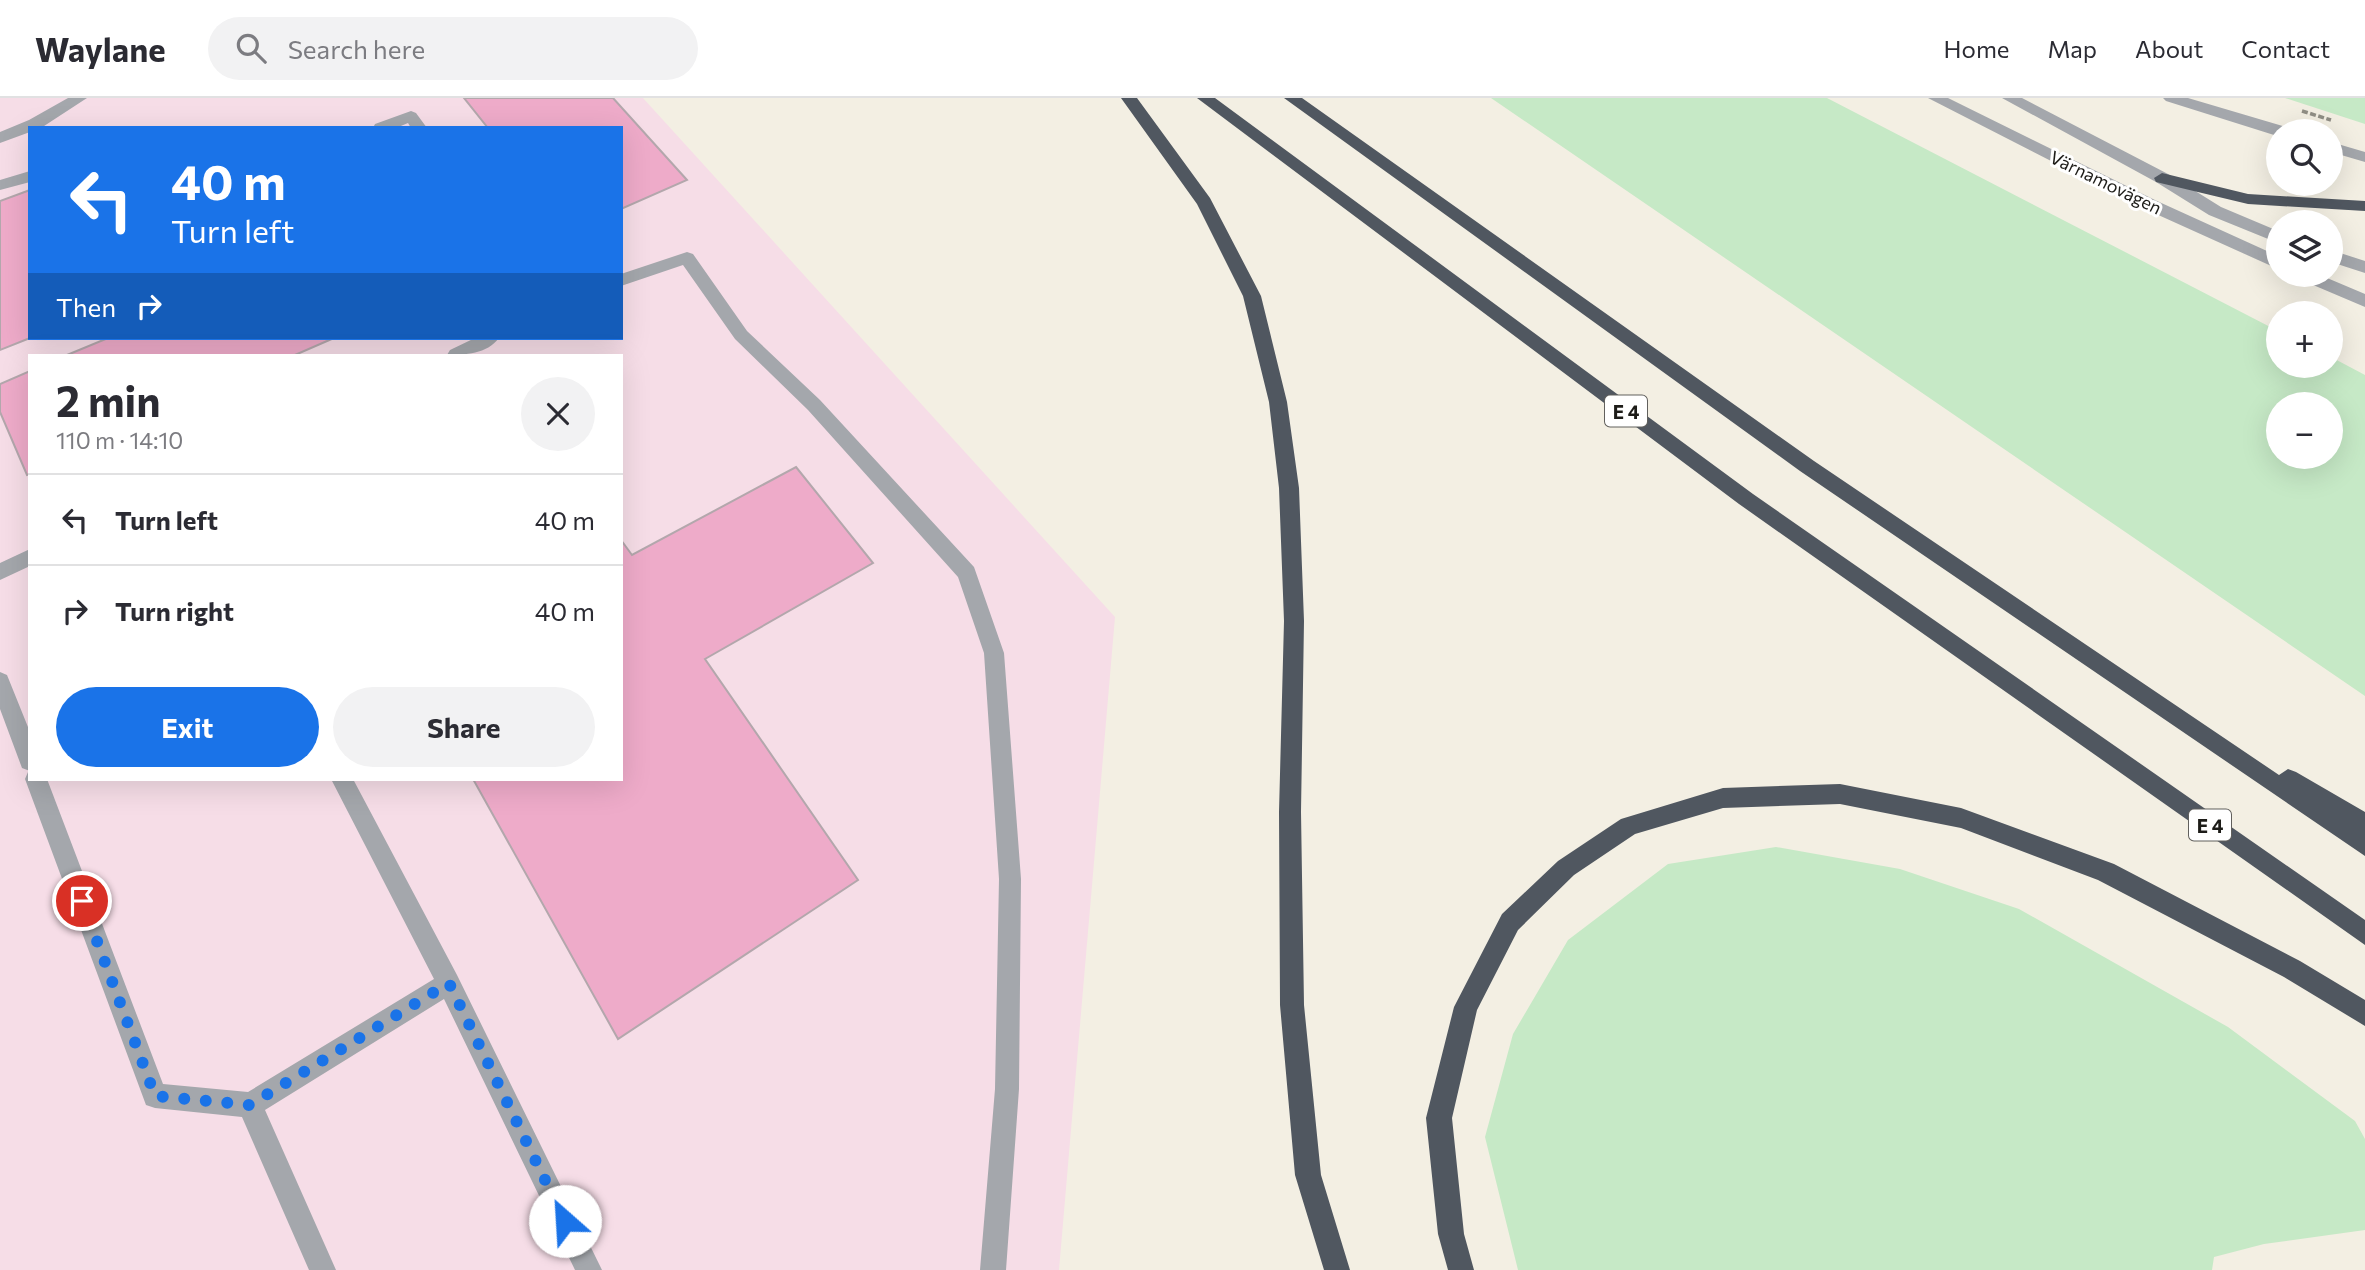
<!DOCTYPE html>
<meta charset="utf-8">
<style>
body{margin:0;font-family:Commissioner,sans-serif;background:#f2f2f3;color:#2b2b33;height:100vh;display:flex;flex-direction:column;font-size:26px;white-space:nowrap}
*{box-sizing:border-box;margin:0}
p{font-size:23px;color:#7c7c81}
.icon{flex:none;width:38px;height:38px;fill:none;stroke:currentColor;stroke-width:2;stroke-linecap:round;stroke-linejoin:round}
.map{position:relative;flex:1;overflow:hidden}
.details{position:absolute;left:28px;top:256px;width:595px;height:427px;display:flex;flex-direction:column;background:#fff;border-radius:0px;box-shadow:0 7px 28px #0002}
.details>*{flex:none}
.guide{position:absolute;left:28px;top:28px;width:595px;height:214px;border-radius:0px;box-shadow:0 7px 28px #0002;background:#1a73e8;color:#fff;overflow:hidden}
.fabs{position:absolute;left:2266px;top:21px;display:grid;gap:14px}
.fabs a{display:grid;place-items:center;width:77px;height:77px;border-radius:50%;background:#fff;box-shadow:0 7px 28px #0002;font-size:35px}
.pin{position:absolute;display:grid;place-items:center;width:60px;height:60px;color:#fff;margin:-30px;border:4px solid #fff;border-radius:50%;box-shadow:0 2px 7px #0007}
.me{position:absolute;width:77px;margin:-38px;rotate:334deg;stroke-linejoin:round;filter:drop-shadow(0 0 5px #0008)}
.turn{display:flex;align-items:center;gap:24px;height:147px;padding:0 28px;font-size:32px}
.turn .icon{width:91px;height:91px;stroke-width:2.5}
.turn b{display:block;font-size:49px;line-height:60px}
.then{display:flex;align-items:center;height:66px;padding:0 28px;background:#0003;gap:14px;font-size:26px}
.round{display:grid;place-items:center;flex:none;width:74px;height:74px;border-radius:37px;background:#f2f2f3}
.headline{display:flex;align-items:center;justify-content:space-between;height:119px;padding:0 28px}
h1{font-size:42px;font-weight:700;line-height:52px}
.cta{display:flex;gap:14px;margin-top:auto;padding:14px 28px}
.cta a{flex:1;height:80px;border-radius:42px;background:#1a73e8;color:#fff;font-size:28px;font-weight:700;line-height:80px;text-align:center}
.cta a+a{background:#f2f2f3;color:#2b2b33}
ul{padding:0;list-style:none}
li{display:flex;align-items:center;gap:21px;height:91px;padding:0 28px;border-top:2px solid #e1e1e2}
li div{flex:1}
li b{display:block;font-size:26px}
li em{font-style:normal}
header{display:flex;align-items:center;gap:42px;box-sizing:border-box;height:98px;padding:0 35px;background:#fff;border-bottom:2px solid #e1e1e2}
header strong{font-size:33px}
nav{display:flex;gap:38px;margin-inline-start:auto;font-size:24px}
.search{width:490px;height:63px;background:#f2f2f3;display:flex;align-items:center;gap:18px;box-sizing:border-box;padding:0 24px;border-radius:38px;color:#7c7c81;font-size:26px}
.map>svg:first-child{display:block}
.industrial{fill:#f6dde7;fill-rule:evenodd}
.green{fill:#c6e9c6;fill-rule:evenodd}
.building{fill:#eeabc9;stroke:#b3a7ac;stroke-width:2}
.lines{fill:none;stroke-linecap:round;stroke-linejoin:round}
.path{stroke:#908e85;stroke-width:3.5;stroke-dasharray:6 2.5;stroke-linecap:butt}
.minor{fill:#a4a7ac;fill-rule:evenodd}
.highway{fill:#505760;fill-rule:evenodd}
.route{stroke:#1a73e8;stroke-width:12;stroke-dasharray:0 21.6}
.labels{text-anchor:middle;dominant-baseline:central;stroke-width:6;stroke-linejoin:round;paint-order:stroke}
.far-street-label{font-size:18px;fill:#1d1c18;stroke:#fff}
.shield{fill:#fff;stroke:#61605d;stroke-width:2}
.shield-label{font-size:19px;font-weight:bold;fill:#1d1c18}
</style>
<header>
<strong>Waylane</strong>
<div class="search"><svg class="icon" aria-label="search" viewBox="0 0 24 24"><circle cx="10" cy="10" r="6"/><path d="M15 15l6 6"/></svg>Search here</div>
<nav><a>Home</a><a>Map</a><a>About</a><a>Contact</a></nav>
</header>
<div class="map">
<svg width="2365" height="1172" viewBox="0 0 2365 1172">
<rect width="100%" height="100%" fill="#f3efe3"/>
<path class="industrial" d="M0 0H643L1115 519 1059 1172H0ZM30 30H621V240H30ZM30 257H621V681H30Z"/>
<path class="green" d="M1491 0H1827L2278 233V268H2331V259L2365 277V598ZM2278 306H2331V359H2278Z
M2285 0H2365V26Z
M1776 749 1900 771 2019 811 2228 929 2355 1023 2365 1041V1132L2264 1146 2214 1159 2212 1172H1518L1485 1039 1513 936 1568 842 1668 766Z"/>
<path class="building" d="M464 0H613L687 82 621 111V30H488Z
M30 92V240L0 252V103Z
M108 240H334L295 257H67Z
M30 273V376L27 377 0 314V286Z
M796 369 873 465 705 561 858 782 618 941 473 681H621V442L632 457Z"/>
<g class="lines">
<path class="path" d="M2302 13 2331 22"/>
<path class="minor" d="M68 0H87L41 30H30V34L0 45V34L29 22Z
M1928 0H1948L2157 103 2278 158V171L2145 111Z
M2002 0H2022L2168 76 2221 109 2278 133V145L2209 117 2156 84Z
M2163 0H2188L2286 29 2288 33H2278V38L2274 37 2166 3Z
M411 13 416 15 427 30H411L408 25 396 30H373L375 26Z
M2331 44 2365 54V64L2331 54Z
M30 73V84L0 92V82Z
M2331 152 2365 163V175L2331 164Z
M687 154 693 156 747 233 820 302 974 469 1004 555 1021 781 1019 991 1006 1172H980L995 991 999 781 984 555 958 479 808 312 735 241 683 167 621 188V176Z
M2296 177H2320L2365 196V209L2299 181Z
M475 240H499C487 256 465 257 447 257L450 252Z
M30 451V468L0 482V465Z
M0 574 7 577 30 634V673L22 670 0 611Z
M28 674 30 681H47L163 986 248 994 434 881 331 681H353L457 877 602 1172H575L444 901 265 1012 336 1172H309L242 1019 155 1010 146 1007 25 681Z"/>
<path class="highway" d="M1121 0H1137L1210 100 1261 198 1287 304 1299 390 1304 523 1301 714 1304 907 1321 1077 1350 1172H1324L1295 1077 1280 907 1279 714 1284 523 1279 390 1269 304 1243 198 1197 106Z
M1197 0H1215L1753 396 2365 822V847L1739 406Z
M1284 0H1302L1814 363 2279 677 2288 671 2296 674 2365 714V758L1800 373Z
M2162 75 2248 96 2365 103V113L2248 106 2156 84 2154 80Z
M1840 686 1961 710 2114 766 2300 863 2365 902V928L2284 879 2098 782 1961 730 1840 706 1723 710 1635 736 1574 777 1518 832 1477 912 1452 1020 1464 1136 1474 1172H1448L1438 1136 1426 1020 1454 909 1502 816 1558 763 1621 721 1723 690Z"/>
</g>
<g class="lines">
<path class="route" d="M82 803 155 998 250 1007 449 885 565 1123"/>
</g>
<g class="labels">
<g class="far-street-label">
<text transform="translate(2106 84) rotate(26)">Värnamovägen</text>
</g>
<g class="shield">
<rect x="1605" y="297.5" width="42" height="31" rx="5"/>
<rect x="2189" y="711.5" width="42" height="31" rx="5"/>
</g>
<g class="shield-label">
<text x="1626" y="313">E 4</text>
<text x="2210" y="727">E 4</text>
</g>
</g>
</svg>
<div class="fabs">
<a><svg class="icon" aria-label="search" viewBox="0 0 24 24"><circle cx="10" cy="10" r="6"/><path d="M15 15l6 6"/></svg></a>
<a><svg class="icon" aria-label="layers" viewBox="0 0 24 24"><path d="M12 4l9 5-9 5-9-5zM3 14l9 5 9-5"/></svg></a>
<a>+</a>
<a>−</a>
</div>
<div class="pin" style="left:82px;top:803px;background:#d93025"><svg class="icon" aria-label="arrive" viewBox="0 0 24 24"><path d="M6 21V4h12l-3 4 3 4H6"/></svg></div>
<svg class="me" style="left:565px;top:1123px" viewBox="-20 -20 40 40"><circle r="19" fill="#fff"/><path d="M0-13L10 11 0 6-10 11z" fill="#1a73e8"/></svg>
<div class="guide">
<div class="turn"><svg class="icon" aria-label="left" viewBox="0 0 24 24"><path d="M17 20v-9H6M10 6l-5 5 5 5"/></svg><div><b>40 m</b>Turn left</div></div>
<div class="then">Then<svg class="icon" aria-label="right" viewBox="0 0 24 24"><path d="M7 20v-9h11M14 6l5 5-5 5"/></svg></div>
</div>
<section class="details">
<div class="headline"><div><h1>2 min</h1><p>110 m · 14:10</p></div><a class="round"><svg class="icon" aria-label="close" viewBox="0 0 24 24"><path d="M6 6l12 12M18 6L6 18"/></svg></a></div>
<ul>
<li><svg class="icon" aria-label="left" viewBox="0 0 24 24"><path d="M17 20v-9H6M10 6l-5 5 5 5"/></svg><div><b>Turn left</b></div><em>40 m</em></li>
<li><svg class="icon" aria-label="right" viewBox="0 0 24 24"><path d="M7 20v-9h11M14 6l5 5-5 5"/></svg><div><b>Turn right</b></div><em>40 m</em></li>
</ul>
<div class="cta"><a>Exit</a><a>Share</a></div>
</section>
</div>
